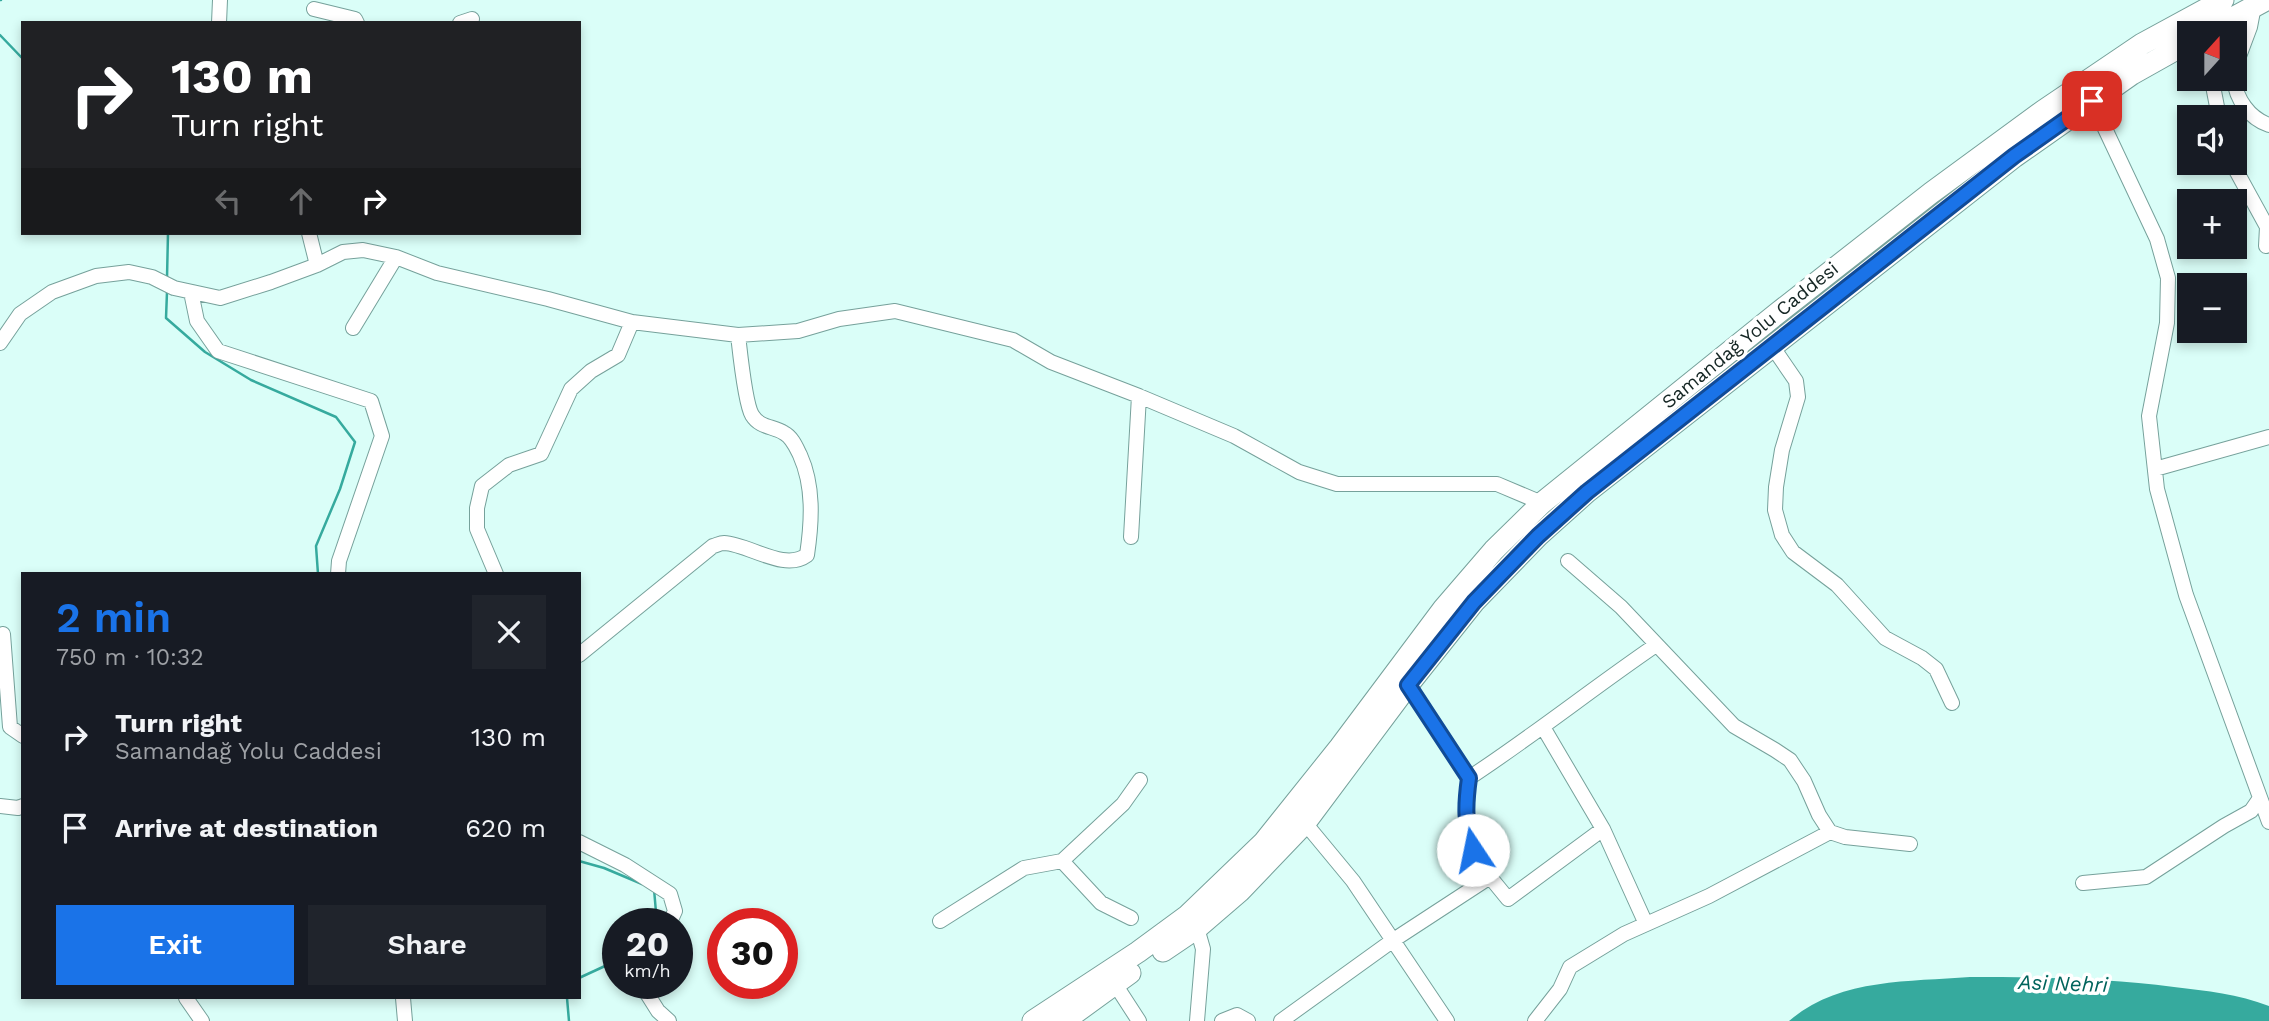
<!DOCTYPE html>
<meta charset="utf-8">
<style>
body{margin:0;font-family:"Work Sans",sans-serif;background:#20242c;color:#f1f3f6;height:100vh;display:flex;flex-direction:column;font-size:26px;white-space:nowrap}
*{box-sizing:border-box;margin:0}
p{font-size:23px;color:#9ea1a6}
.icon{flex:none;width:38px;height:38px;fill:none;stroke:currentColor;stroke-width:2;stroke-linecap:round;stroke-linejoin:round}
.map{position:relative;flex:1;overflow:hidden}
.panel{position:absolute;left:21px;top:572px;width:560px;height:427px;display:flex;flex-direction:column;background:#171b24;border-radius:0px;box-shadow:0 4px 10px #0003}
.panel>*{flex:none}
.banner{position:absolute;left:21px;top:21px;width:560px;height:214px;border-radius:0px;box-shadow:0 4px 10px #0003;background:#202124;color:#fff;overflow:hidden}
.needle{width:46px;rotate:21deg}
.tools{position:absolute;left:2177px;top:21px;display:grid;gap:14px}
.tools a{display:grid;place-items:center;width:70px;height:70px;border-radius:0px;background:#171b24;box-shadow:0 4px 10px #0003;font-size:35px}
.speed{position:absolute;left:602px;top:908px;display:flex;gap:14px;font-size:35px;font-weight:700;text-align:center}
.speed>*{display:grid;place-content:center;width:91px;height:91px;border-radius:50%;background:#171b24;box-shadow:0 4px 10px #0003;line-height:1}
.speed small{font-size:18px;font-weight:400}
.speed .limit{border:10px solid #d22;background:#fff;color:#111}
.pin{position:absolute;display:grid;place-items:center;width:60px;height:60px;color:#fff;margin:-30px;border-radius:14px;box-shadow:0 4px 10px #0006}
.me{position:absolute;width:77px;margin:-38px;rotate:349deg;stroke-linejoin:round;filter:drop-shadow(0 0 5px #0008)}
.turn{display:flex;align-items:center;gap:24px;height:147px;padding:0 35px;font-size:32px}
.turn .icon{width:91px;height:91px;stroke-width:2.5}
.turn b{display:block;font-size:49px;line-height:60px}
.lanes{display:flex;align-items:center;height:66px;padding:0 35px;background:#0003;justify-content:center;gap:35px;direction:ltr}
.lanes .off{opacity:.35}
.round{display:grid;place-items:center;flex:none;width:74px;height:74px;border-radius:0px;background:#20242c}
.head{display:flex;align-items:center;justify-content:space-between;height:119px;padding:0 35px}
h1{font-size:42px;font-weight:600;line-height:52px;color:#1a73e8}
.cta{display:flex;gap:14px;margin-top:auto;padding:14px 35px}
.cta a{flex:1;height:80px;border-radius:0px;background:#1a73e8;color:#fff;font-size:28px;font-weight:600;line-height:80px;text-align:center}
.cta a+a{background:#20242c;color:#f1f3f6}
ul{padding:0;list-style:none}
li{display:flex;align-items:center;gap:21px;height:91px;padding:0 35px}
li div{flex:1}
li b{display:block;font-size:26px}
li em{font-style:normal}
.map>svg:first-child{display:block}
.water{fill:#36aa9e}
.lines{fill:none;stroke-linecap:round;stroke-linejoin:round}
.stream{stroke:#36aa9e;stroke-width:2.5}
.minor-casing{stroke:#76a19b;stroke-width:16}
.highway-casing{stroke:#76a19b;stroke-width:23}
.minor{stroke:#fff;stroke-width:14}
.highway{stroke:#fff;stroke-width:21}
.route-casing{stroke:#114b97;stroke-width:18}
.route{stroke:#1a73e8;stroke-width:12}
.labels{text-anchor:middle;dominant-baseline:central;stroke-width:7;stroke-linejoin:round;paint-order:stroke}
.street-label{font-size:19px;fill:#152624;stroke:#fff}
.water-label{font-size:21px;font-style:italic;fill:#00645c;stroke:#fff}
</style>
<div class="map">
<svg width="2269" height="1021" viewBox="0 0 2269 1021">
<rect width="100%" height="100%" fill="#dafef8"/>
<path class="water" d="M1970 977C2038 977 2106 978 2174 987 2207 991 2238 994 2269 1006V1021H1789C1839 978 1908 982 1970 977Z"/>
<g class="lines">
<path class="stream" d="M0 0H1
M0 35 23 59
M167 278 168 233
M167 292 166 318 205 352 251 380 336 417 355 442 340 489 316 546 318 574
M579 861 604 868 642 884
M654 889 657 924
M579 978 618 960
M567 998 569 1021"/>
<defs>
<path id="minor" d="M314 9 355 19 357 23
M219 23 220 0
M460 23 472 19
M2235 67 2250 27 2254 6
M2215 79 2213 86 2219 117
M2234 79C2236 99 2249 118 2269 125
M2092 101 2157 239 2168 278 2167 323 2149 416 2157 489 2186 595 2269 822
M2232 163 2267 227 2266 246
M309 233 317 265
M191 292 197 321 218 351 371 401 382 436 339 561 338 574
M353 328 396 257
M0 343 20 314 52 292 96 276 129 272 152 277 174 288 220 298 271 282 317 265 343 252 363 250 396 257 437 273 548 299 632 322 738 335 798 331 839 319 895 311 1013 340 1051 362 1139 396 1234 436 1299 472 1337 484H1497L1542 503
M1772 346 1796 381 1798 397 1782 450 1776 487 1775 510 1782 535 1793 552 1837 585 1885 638 1922 658 1936 669 1952 703
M2155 469 2269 437
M1131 537 1139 396
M1568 561 1621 607 1734 726 1775 750 1790 760 1804 781 1819 815 1830 832 1845 837 1910 844
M496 574 477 529V508L482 486 509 465 541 454 571 389 591 371 618 355 632 322
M3 634 10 727 23 736
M579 655 713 546C717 545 720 543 724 543 749 544 784 572 807 555 812 521 814 486 800 455 796 447 792 437 784 433 773 426 760 428 752 415 745 403 740 352 738 335
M1408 685 1469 778
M1543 727 1603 829 1646 924
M0 806 18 808 23 806
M1305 823 1353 881 1447 1021
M579 842 625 865 670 894 675 911 669 924
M1062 861 1101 903 1131 918
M1490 877 1508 899 1603 829
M2083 883 2146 877 2224 826 2251 811 2260 798
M940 921 1024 868 1062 861 1123 804 1140 780
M1192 923 1197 928 1203 949 1197 1021
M641 984 658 1011 669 1021
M1115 984 1139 1021
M186 998 202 1021
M403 998 405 1021
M1222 1021 1237 1015 1248 1021
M1281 1021 1392 941 1490 877C1464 837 1463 825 1469 778 1533 736 1593 688 1656 645
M1535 1021 1560 989 1570 967 1624 934 1709 896 1830 832"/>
<path id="highway" d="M2205 33 2266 0
M1163 951 1197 928 1240 891 1305 823 1408 685 1474 602 1538 536 1587 492 2014 157 2132 74 2189 42
M1033 1021 1138 952 1187 916 1264 842 1340 747 1444 608 1494 550 1542 503 1779 312 1931 193 2043 111 2142 44 2223 0
M1064 1021 1130 973"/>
</defs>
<use href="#minor" class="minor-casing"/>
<use href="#highway" class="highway-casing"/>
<use href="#minor" class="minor"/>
<use href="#highway" class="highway"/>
</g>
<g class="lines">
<defs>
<path id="route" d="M1473 850C1465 822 1465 807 1469 778L1408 685 1474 602 1538 536 1587 492 2014 156 2092 101"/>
</defs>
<use href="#route" class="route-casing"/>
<use href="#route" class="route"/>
</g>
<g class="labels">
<g class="street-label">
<text transform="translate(1750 335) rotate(-39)">Samandağ Yolu Caddesi</text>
</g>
<g class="water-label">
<text transform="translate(2063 983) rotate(2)">Asi Nehri</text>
</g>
</g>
</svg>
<div class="tools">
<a><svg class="needle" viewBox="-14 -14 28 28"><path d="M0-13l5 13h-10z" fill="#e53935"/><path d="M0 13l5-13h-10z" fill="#9ea1a6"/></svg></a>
<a><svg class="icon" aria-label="sound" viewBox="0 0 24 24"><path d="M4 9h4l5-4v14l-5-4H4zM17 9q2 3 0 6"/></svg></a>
<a>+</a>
<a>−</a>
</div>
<div class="speed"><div>20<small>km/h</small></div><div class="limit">30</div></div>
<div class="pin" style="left:2092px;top:101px;background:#d93025"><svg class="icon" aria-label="arrive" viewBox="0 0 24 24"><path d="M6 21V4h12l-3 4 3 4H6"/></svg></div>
<svg class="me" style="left:1473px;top:850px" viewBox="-20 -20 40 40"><circle r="19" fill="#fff"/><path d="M0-13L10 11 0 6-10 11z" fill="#1a73e8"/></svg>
<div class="banner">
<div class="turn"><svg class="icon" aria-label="right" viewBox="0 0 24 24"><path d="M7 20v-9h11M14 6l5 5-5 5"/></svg><div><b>130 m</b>Turn right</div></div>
<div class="lanes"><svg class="icon off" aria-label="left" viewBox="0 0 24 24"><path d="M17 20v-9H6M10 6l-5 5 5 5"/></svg><svg class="icon off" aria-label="ahead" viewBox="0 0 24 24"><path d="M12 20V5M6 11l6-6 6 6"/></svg><svg class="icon" aria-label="right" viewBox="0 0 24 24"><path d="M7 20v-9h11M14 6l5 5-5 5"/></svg></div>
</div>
<section class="panel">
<div class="head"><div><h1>2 min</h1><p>750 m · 10:32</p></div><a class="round"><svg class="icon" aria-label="close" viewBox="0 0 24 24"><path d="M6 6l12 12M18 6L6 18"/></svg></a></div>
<ul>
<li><svg class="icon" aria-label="right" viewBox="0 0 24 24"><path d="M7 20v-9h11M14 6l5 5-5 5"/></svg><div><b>Turn right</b><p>Samandağ Yolu Caddesi</p></div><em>130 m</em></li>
<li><svg class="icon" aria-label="arrive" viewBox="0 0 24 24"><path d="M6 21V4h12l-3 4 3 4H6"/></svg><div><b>Arrive at destination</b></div><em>620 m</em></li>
</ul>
<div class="cta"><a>Exit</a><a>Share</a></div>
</section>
</div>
